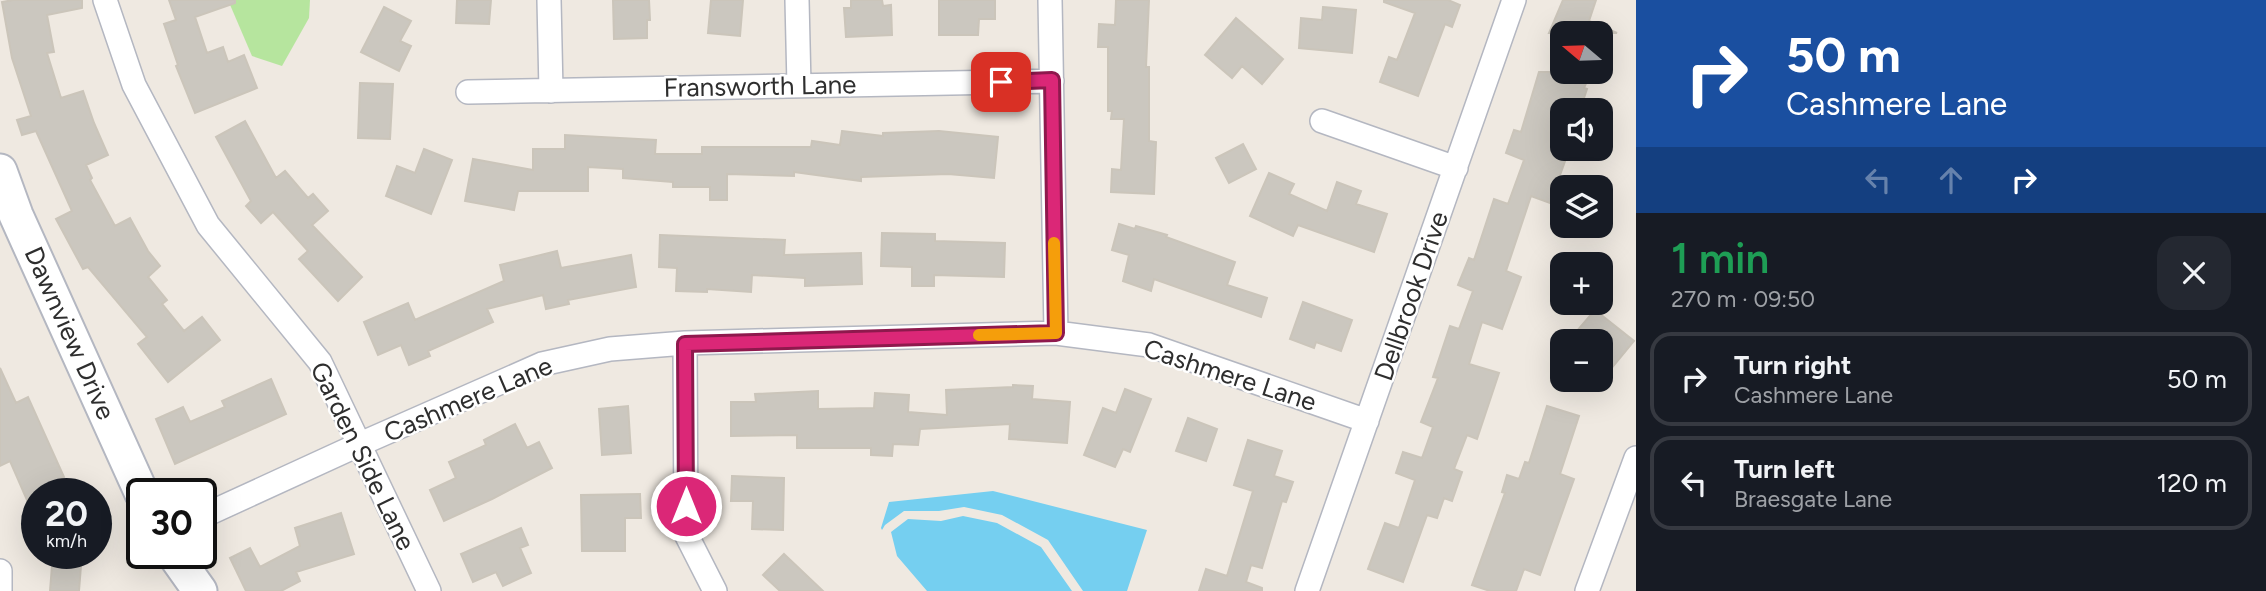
<!DOCTYPE html>
<meta charset="utf-8">
<style>
body{margin:0;font-family:Figtree,sans-serif;background:#242831;color:#f1f3f6;height:100vh;display:flex;flex-direction:column;font-size:26px;white-space:nowrap}
*{box-sizing:border-box;margin:0}
p{font-size:23px;color:#9ea1a6}
.icon{flex:none;width:38px;height:38px;fill:none;stroke:currentColor;stroke-width:2;stroke-linecap:round;stroke-linejoin:round}
.map{position:relative;flex:1;overflow:hidden}
.panel{display:flex;flex-direction:column;background:#171b24;width:630px}
.panel>*{flex:none}
.hud{background:#1a4fa0;color:#fff;overflow:hidden}
.needle{width:46px;rotate:289deg}
.tools{position:absolute;left:1550px;top:21px;display:grid;gap:14px}
.tools a{display:grid;place-items:center;width:63px;height:63px;border-radius:14px;background:#171b24;box-shadow:0 7px 28px #0002;font-size:35px}
.speed{position:absolute;left:21px;top:478px;display:flex;gap:14px;font-size:35px;font-weight:700;text-align:center}
.speed>*{display:grid;place-content:center;width:91px;height:91px;border-radius:50%;background:#171b24;box-shadow:0 7px 28px #0002;line-height:1}
.speed small{font-size:18px;font-weight:400}
.speed .limit{border:4px solid #111;border-radius:10px;background:#fff;color:#111}
.pin{position:absolute;display:grid;place-items:center;width:60px;height:60px;color:#fff;margin:-30px;border-radius:14px;box-shadow:0 4px 10px #0006}
.me{position:absolute;width:77px;margin:-38px;rotate:0deg;stroke-linejoin:round;filter:drop-shadow(0 0 5px #0008)}
.turn{display:flex;align-items:center;gap:24px;height:147px;padding:0 35px;font-size:32px}
.turn .icon{width:91px;height:91px;stroke-width:2.5}
.turn b{display:block;font-size:49px;line-height:60px}
.lanes{display:flex;align-items:center;height:66px;padding:0 35px;background:#0003;justify-content:center;gap:35px;direction:ltr}
.lanes .off{opacity:.35}
.round{display:grid;place-items:center;flex:none;width:74px;height:74px;border-radius:21px;background:#242831}
.summary{display:flex;align-items:center;justify-content:space-between;height:119px;padding:0 35px}
h1{font-size:42px;font-weight:600;line-height:52px;color:#1e9e55}
ul{padding:0;list-style:none}
li{display:flex;align-items:center;gap:21px;height:94px;margin:0 14px 10px;padding:0 21px;border:4px solid #363941;border-radius:21px}
li div{flex:1}
li b{display:block;font-size:26px}
li em{font-style:normal}
main{display:flex;flex:1;min-height:0}
.map>svg:first-child{display:block}
.green{fill:#b6e59e}
.water{fill:#75cff0}
.building{fill:#cbc7bf;stroke:#cbc5ba;stroke-width:2}
.lines{fill:none;stroke-linecap:round;stroke-linejoin:round}
.street-casing{stroke:#b4b7c1;stroke-width:26}
.secondary-casing{stroke:#b4b7c1;stroke-width:37}
.street{stroke:#fff;stroke-width:23}
.secondary{stroke:#fff;stroke-width:33}
.route-casing{stroke:#8e194d;stroke-width:18}
.route{stroke:#db2777;stroke-width:12}
.slow{stroke:#f59e0b;stroke-width:12}
.labels{text-anchor:middle;dominant-baseline:central;stroke-width:5;stroke-linejoin:round;paint-order:stroke}
.street-label{font-size:26px;fill:#2e2e2e;stroke:#fff}
</style>
<main>
<div class="map">
<svg width="1636" height="591" viewBox="0 0 1636 591">
<rect width="100%" height="100%" fill="#efe9e1"/>
<path class="green" d="M228 0H310L309 18 282 66 252 56Z"/>
<path class="water" d="M993 491 1147 530 1127 591H1083L1048 540 1002 515 964 507 939 511H904L885 525 882 530 881 528 889 502Z
M963 516 997 523 1041 547 1072 591H927L897 556 891 532 908 519 941 521Z"/>
<path class="building" d="M13 0H82V8L47 15 54 52 47 53 61 98 83 91 94 123 108 155 86 165 92 178 90 180 115 226 130 218 148 251 160 266 148 277 167 300 162 304 184 331 202 317 220 340 168 382 138 344 147 337 88 267 83 269 56 219 72 211 36 131 22 135 17 120 31 116 12 58 2 2Z
M169 0H235V3L195 17 207 53 223 47 228 62 244 55 257 88 195 113 176 66 178 65 164 24 176 20Z
M457 0H491L489 24 456 23Z
M613 0H649L650 20H647V38L614 39Z
M711 0H743L740 36 708 33Z
M851 0H882L883 6 891 5 892 35 846 37 844 8H851Z
M939 0H995V19H979L978 35H939Z
M1116 0H1149L1146 67H1149V141L1156 142 1154 194 1111 192 1112 169 1121 170 1124 119H1111L1112 111H1108V47H1098L1099 24 1115 25Z
M1384 0H1448L1460 5 1452 27 1445 24 1418 96 1380 82 1389 57 1397 60 1415 13 1384 2Z
M1563 0H1596L1589 21 1617 33H1549Z
M384 7 411 21 400 41 411 46 399 71 361 52Z
M1323 7 1356 10 1352 53 1299 48 1301 18 1322 20Z
M1236 18 1283 59 1262 84 1242 66 1232 78 1205 55Z
M1539 72H1591L1584 88 1587 89 1580 110H1563V149L1569 150 1550 203 1531 196 1506 271 1521 277 1502 329 1482 322 1469 364 1499 373 1477 439 1467 435 1454 469 1462 472 1452 501 1444 498 1437 518 1427 515 1403 582 1368 569 1385 523 1399 528 1415 480 1396 473 1403 452 1422 458 1433 427 1421 422 1438 378 1433 377 1450 326 1459 329 1473 291 1458 285 1469 258 1474 260 1494 199 1508 204 1524 160 1506 153 1514 130 1521 132Z
M360 83 393 84 390 139 358 138Z
M245 121 276 178 285 171 308 198 313 194 328 211 312 225 362 277 338 301 299 259 308 251 273 212 261 223 246 206 251 201 216 137Z
M842 131 883 136V133L939 131 998 137 994 178 948 174 861 177V181L794 172V176L727 174V200H710V187H673V182L623 178V169L588 167V191H518L514 210 465 201 473 159 533 170V149H565V135L656 140 655 154H702V147H811L812 141 840 145Z
M1243 144 1256 169 1229 183 1216 158Z
M424 149 452 160 431 214 386 196 397 166 415 173Z
M1269 173 1294 184 1289 194 1327 211 1337 182 1361 191 1356 204 1387 214 1374 252 1298 225 1293 236 1250 216Z
M1119 224 1135 229 1136 226 1167 235 1166 237 1235 262 1227 285 1267 298 1261 317 1154 279 1151 291 1123 281 1129 255 1112 250Z
M882 233 935 234V241L1005 243 1004 277 934 275V286H912V267L881 266Z
M660 235 785 240 784 255 861 253 862 284 805 286V278L752 275 751 292 707 289V292L676 291 677 268 659 267Z
M557 251 561 268 631 255 636 287 568 300 569 304 546 309 543 295 487 309 493 322 428 351 430 356 409 365 401 345 378 355 364 322 408 303 415 320 504 281 500 265Z
M1303 302 1352 320 1341 351 1316 342 1314 348 1290 339Z
M1595 310 1634 341 1601 381V341H1589L1577 331Z
M0 368 16 403 28 397 64 477 56 481 61 494H37V523L10 461 0 466Z
M271 379 286 414 175 464 156 419 183 407 190 422 225 407 222 401Z
M1013 385 1033 386 1032 399 1070 402 1067 443 1009 439 1010 424 920 429 918 445 893 444 892 456 871 455V448H797V435L731 436V402H756L755 394 818 391V409L874 408 875 393 909 395 908 412 947 415 946 390 1013 387Z
M1125 389 1151 399 1130 452 1123 449 1115 467 1084 455 1103 408 1116 413Z
M628 406 631 453 602 455 599 409Z
M1547 406 1579 416 1560 474 1574 479 1540 575 1524 569 1516 591H1490L1472 585 1505 493 1502 492 1507 475 1519 479 1525 462 1529 463Z
M1188 418 1217 429 1206 461 1176 451Z
M515 424 527 448 539 442 552 468 492 499 444 521 430 490 456 478 449 462 486 445 484 440Z
M1248 440 1282 451 1274 476 1293 482 1286 502 1282 501 1262 568 1251 565 1246 582 1262 588V591H1199L1206 569 1227 576 1253 491 1234 485Z
M732 476 784 478 783 530 752 529 753 501H731Z
M640 494 641 518H625V551H582L581 495Z
M341 513 354 554 296 572 300 581 281 591H246L230 558 250 548 260 567 300 546 295 528Z
M521 528 528 545 520 548 531 573 503 586 496 572 473 582 461 554Z
M53 553H82L79 591H50Z
M784 554 823 591H780L763 575Z"/>
<g class="lines">
<defs>
<path id="street" d="M105 0 134 85 208 225 320 362 429 591
M549 0 551 91
M797 0 799 86
M1050 0 1056 333
M468 92 1052 81
M1322 121 1456 168
M685 343 686 534 715 591
M201 517 358 445 542 364 610 349 685 343 1056 333 1149 345 1367 421
M0 571V590
M1307 591 1514 0
M1587 591 1636 458"/>
<path id="secondary" d="M0 171 16 215 142 494
M173 553 200 591"/>
</defs>
<use href="#street" class="street-casing"/>
<use href="#secondary" class="secondary-casing"/>
<use href="#street" class="street"/>
<use href="#secondary" class="secondary"/>
</g>
<g class="lines">
<defs>
<path id="route" d="M686 506 685 344 1056 333 1052 80 1001 82"/>
</defs>
<use href="#route" class="route-casing"/>
<use href="#route" class="route"/>
<path class="slow" d="M979 335 1056 333 1054 243"/>
</g>
<g class="labels">
<g class="street-label">
<text transform="translate(760 86) rotate(-1)">Fransworth Lane</text>
<text transform="translate(1411 296) rotate(-71)">Dellbrook Drive</text>
<text transform="translate(70 333) rotate(66)">Dawnview Drive</text>
<text transform="translate(1230 375) rotate(18)">Cashmere Lane</text>
<text transform="translate(468 399) rotate(-23)">Cashmere Lane</text>
<text transform="translate(363 456) rotate(64)">Garden Side Lane</text>
</g>
</g>
</svg>
<div class="tools">
<a><svg class="needle" viewBox="-14 -14 28 28"><path d="M0-13l5 13h-10z" fill="#e53935"/><path d="M0 13l5-13h-10z" fill="#9ea1a6"/></svg></a>
<a><svg class="icon" aria-label="sound" viewBox="0 0 24 24"><path d="M4 9h4l5-4v14l-5-4H4zM17 9q2 3 0 6"/></svg></a>
<a><svg class="icon" aria-label="layers" viewBox="0 0 24 24"><path d="M12 4l9 5-9 5-9-5zM3 14l9 5 9-5"/></svg></a>
<a>+</a>
<a>−</a>
</div>
<div class="speed"><div>20<small>km/h</small></div><div class="limit">30</div></div>
<div class="pin" style="left:1001px;top:82px;background:#d93025"><svg class="icon" aria-label="arrive" viewBox="0 0 24 24"><path d="M6 21V4h12l-3 4 3 4H6"/></svg></div>
<svg class="me" style="left:686px;top:506px" viewBox="-20 -20 40 40"><circle r="17" fill="#db2777" stroke="#fff" stroke-width="3"/><path d="M0-11L8 9 0 5-8 9z" fill="#fff"/></svg>
</div>
<section class="panel">
<div class="hud">
<div class="turn"><svg class="icon" aria-label="right" viewBox="0 0 24 24"><path d="M7 20v-9h11M14 6l5 5-5 5"/></svg><div><b>50 m</b>Cashmere Lane</div></div>
<div class="lanes"><svg class="icon off" aria-label="left" viewBox="0 0 24 24"><path d="M17 20v-9H6M10 6l-5 5 5 5"/></svg><svg class="icon off" aria-label="ahead" viewBox="0 0 24 24"><path d="M12 20V5M6 11l6-6 6 6"/></svg><svg class="icon" aria-label="right" viewBox="0 0 24 24"><path d="M7 20v-9h11M14 6l5 5-5 5"/></svg></div>
</div>
<div class="summary"><div><h1>1 min</h1><p>270 m · 09:50</p></div><a class="round"><svg class="icon" aria-label="close" viewBox="0 0 24 24"><path d="M6 6l12 12M18 6L6 18"/></svg></a></div>
<ul>
<li><svg class="icon" aria-label="right" viewBox="0 0 24 24"><path d="M7 20v-9h11M14 6l5 5-5 5"/></svg><div><b>Turn right</b><p>Cashmere Lane</p></div><em>50 m</em></li>
<li><svg class="icon" aria-label="left" viewBox="0 0 24 24"><path d="M17 20v-9H6M10 6l-5 5 5 5"/></svg><div><b>Turn left</b><p>Braesgate Lane</p></div><em>120 m</em></li>
</ul>
</section>
</main>
